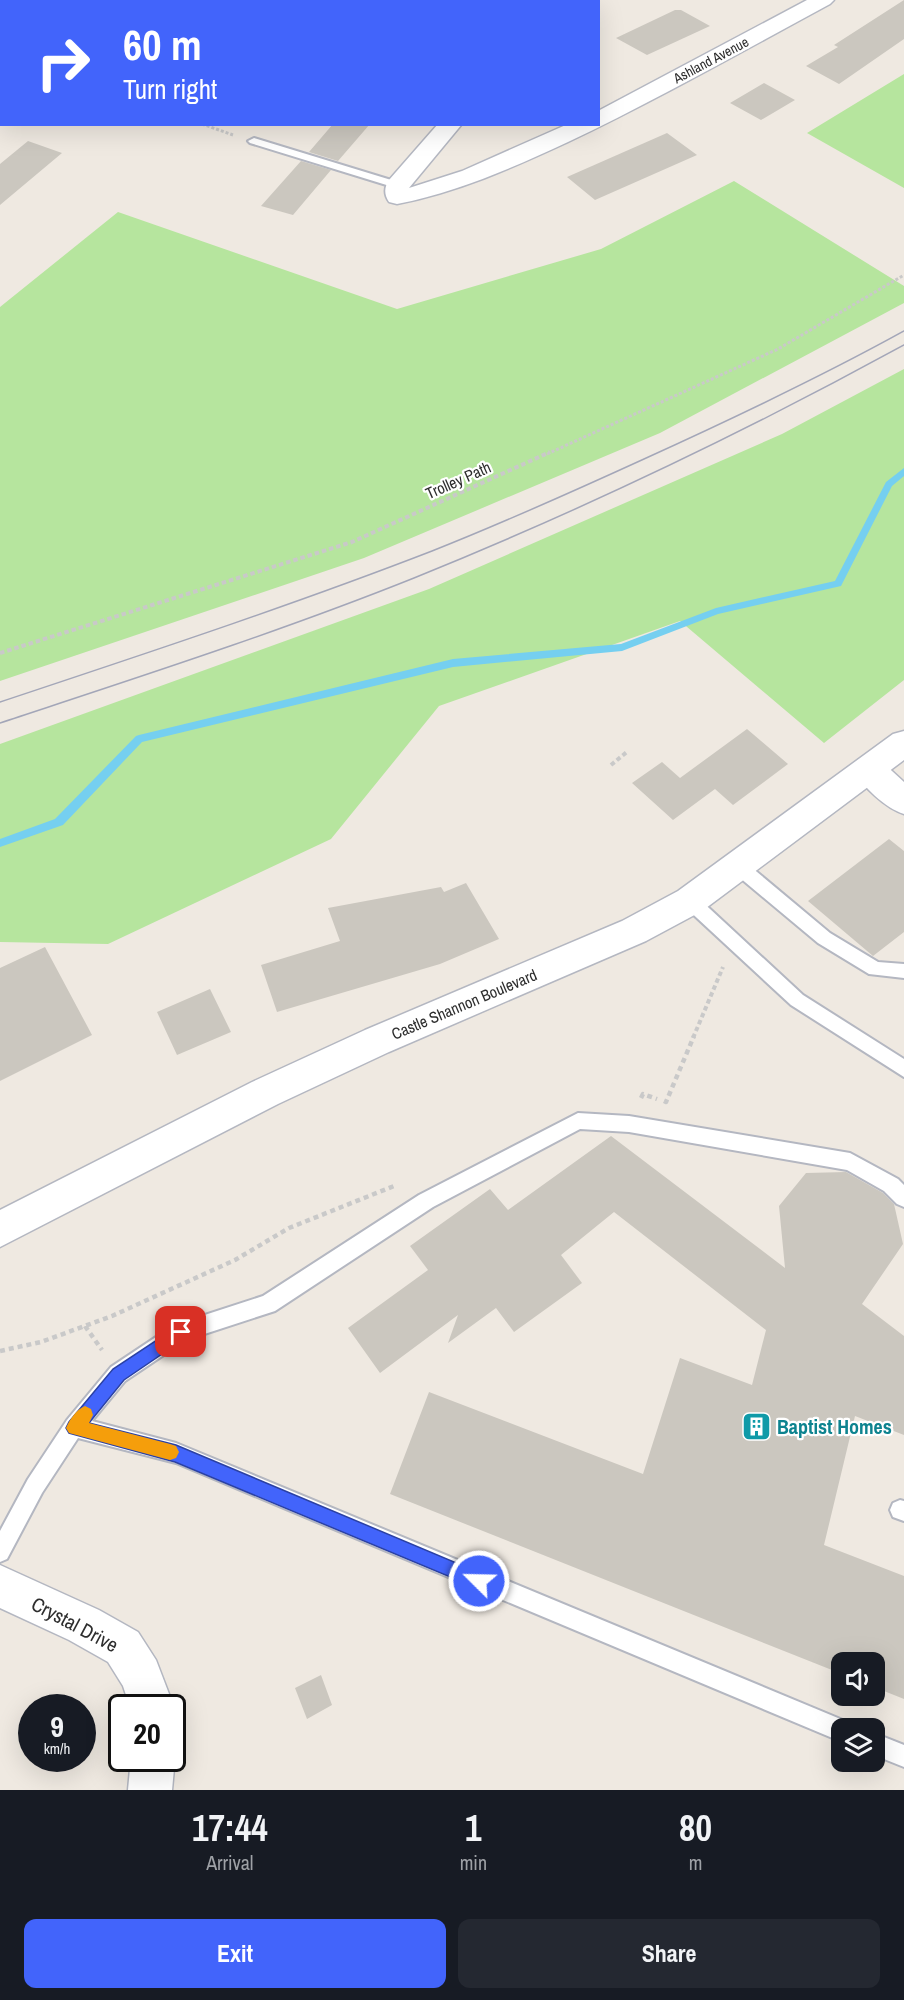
<!DOCTYPE html>
<style>
body{margin:0;font-family:"Archivo Narrow",sans-serif;background:#242831;color:#f1f3f6;height:100vh;display:flex;flex-direction:column;font-size:22px;white-space:nowrap}
*{box-sizing:border-box;margin:0}
p{font-size:20px;color:#9ea1a6}
.icon{flex:none;width:33px;height:33px;fill:none;stroke:currentColor;stroke-width:2;stroke-linecap:round;stroke-linejoin:round}
.map{position:relative;height:1790px;overflow:hidden}
.details{display:flex;flex-direction:column;background:#171b24;flex:1}
.details>*{flex:none}
.guide{position:absolute;left:0px;top:0px;width:600px;height:126px;box-shadow:0 6px 24px #0002;background:#4264fb;color:#fff;overflow:hidden}
.tools{position:absolute;left:831px;top:1652px;display:grid;gap:12px}
.tools a{display:grid;place-items:center;width:54px;height:54px;border-radius:12px;background:#171b24;box-shadow:0 6px 24px #0002;font-size:30px}
.speed{position:absolute;left:18px;top:1694px;display:flex;gap:12px;font-size:30px;font-weight:700;text-align:center}
.speed>*{display:grid;place-content:center;width:78px;height:78px;border-radius:50%;background:#171b24;box-shadow:0 6px 24px #0002;line-height:1}
.speed small{font-size:15px;font-weight:400}
.speed .limit{border:3px solid #111;border-radius:9px;background:#fff;color:#111}
.pin{position:absolute;display:grid;place-items:center;width:51px;height:51px;color:#fff;margin:-26px;border-radius:12px;box-shadow:0 3px 9px #0006}
.me{position:absolute;width:66px;margin:-33px;rotate:293deg;stroke-linejoin:round;filter:drop-shadow(0 0 4px #0008)}
.turn{display:flex;align-items:center;gap:21px;height:126px;padding:0 24px;font-size:27px}
.turn .icon{width:78px;height:78px;stroke-width:2.5}
.turn b{display:block;font-size:42px;line-height:51px}
.eta{display:flex;justify-content:space-evenly;align-items:center;height:102px;text-align:center}
.eta b{font-size:36px;font-weight:800;line-height:42px}
.button{display:flex;gap:12px;margin-top:auto;padding:12px 24px}
.button a{flex:1;height:69px;border-radius:12px;background:#4264fb;color:#fff;font-size:24px;font-weight:800;line-height:69px;text-align:center}
.button a+a{background:#242831;color:#f1f3f6}
.map>svg:first-child{display:block}
.green{fill:#b6e59e}
.lines{fill:none;stroke-linecap:round;stroke-linejoin:round}
.stream{fill:#75cff0;fill-rule:evenodd}
.building{fill:#cbc7bf}
.service-casing{stroke:#b4b7c1;stroke-width:4}
.minor-casing{stroke:#b4b7c1;stroke-width:3}
.tertiary-casing{stroke:#b4b7c1;stroke-width:3}
.path-far2{stroke:#c9c9c9;stroke-width:3;stroke-dasharray:3 2;stroke-linecap:butt}
.path-far1{stroke:#c9c9c9;stroke-width:4;stroke-dasharray:4.5 3;stroke-linecap:butt}
.path{stroke:#c9c9c9;stroke-width:4.5;stroke-dasharray:5 4;stroke-linecap:butt}
.service{fill:#fff;fill-rule:evenodd}
.minor{fill:#fff;fill-rule:evenodd}
.tertiary{fill:#fff;fill-rule:evenodd}
.tram{stroke:#a3a6b8;stroke-width:1.5}
.route{fill:#4264fb;stroke:#2b41a3;stroke-width:1.5}
.slow{fill:#f59e0b}
.labels{text-anchor:middle;dominant-baseline:central;stroke-width:4.5;stroke-linejoin:round;paint-order:stroke}
.far-street-label{font-size:14px;fill:#2e2e2e;stroke:#fff}
.street-label{font-size:16px;fill:#2e2e2e;stroke:#fff}
.near-culture-label{font-size:20px;font-weight:bold;fill:#0d838f;stroke:#fff;text-anchor:start}
.near-street-label{font-size:20px;fill:#2e2e2e;stroke:#fff}
</style>
<div class="map">
<svg width="904" height="1790" viewBox="0 0 904 1790">
<rect width="100%" height="100%" fill="#efe9e1"/>
<path class="green" d="M904 74V188L807 133Z
M734 181 904 286V303L660 433 364 558 0 681V307L118 212 397 309 601 249Z
M904 369V680L824 743 680 621 439 706 331 839 108 944 0 942V744L429 589 782 434Z"/>
<g class="lines">
<path class="stream" d="M904 468V476L892 486 841 586 718 614 622 651 453 667 142 742 63 825 0 847V839L55 819 136 736 139 735 453 659 621 644 716 608 835 581 886 482Z"/>
</g>
<path class="building" d="M904 0V39L839 84 806 66 838 47 834 45Z
M675 10H681L710 26 647 55 616 38Z
M764 83 795 100 761 120 730 103Z
M333 124H370L338 161 309 152Z
M667 133 697 155 595 200 567 177Z
M28 141 62 153 0 205V164Z
M301 161 331 170 293 215 261 206Z
M747 729 788 764 733 805 715 789 673 820 632 783 662 762 680 778Z
M889 839 904 851V932L873 956 808 901Z
M466 883 499 939 440 964 277 1012 261 965 340 941 328 908 441 887 444 892Z
M45 947 92 1035 0 1081V968Z
M210 989 231 1032 177 1055 157 1012Z
M611 1136 785 1268 779 1206 806 1173 846 1172 883 1193 894 1204 903 1244 862 1304 904 1336V1435L855 1416 824 1545 904 1576V1699L874 1687V1662H842V1674L390 1494 429 1392 643 1474 680 1358 752 1385 766 1330 614 1212 561 1255 582 1283 514 1332 496 1308 448 1343 458 1315 380 1373 348 1328 428 1270 410 1246 490 1189 508 1210Z
M321 1675 332 1705 307 1719 295 1688Z"/>
<g class="lines">
<defs>
<path id="service" d="M254 138 401 183 403 185 401 187H393L250 143 248 141Z
M739 860 745 862 830 933 878 962 904 964V978L869 974 818 943 733 872 731 867 733 862Z
M690 894 696 896 803 995 904 1059V1077L791 1005 684 906 682 901 684 896Z
M578 1113 629 1116 850 1153 898 1179 904 1185V1207L897 1204 884 1191 847 1170 629 1132 580 1129 433 1207 275 1311 186 1340 125 1381 92 1421 176 1443 850 1723 852 1728H842V1742L176 1463 78 1438 42 1493 7 1559 0 1562V1531L28 1479 67 1420 111 1367 174 1325 263 1296 419 1195Z
M900 1500 904 1501V1521L893 1517 890 1510 893 1503Z
M874 1733 904 1745V1767L874 1755Z"/>
<path id="minor" d="M85 0H106L84 2Z
M554 0H576L554 2Z
M807 0H834L830 4C743 51 656 100 568 142 512 168 458 192 397 204L389 202C384 195 384 187 389 180L438 124H462L409 188 462 171 568 124H598V111Z
M0 66H2L0 80Z
M869 757 880 760 904 782V814C885 808 863 787 853 769L858 760Z
M0 1565 99 1610 138 1632 156 1660 174 1707 172 1710V1707H130L123 1686 108 1662 69 1640 0 1608Z
M172 1751 175 1758 172 1790H128L131 1758H172Z"/>
<path id="tertiary" d="M904 731V760L702 911 646 941 389 1052 278 1104 0 1247V1210L252 1082 365 1030 622 921 678 891 893 734Z"/>
</defs>
<use href="#service" class="service-casing"/>
<use href="#minor" class="minor-casing"/>
<use href="#tertiary" class="tertiary-casing"/>
<path class="path-far2" d="M202 124 233 135
M547 454 778 349 904 275"/>
<path class="path-far1" d="M0 653 352 542 550 452
M611 765 628 751
M693 1038 723 967"/>
<path class="path" d="M641 1098 643 1094 657 1099
M664 1101 666 1102 694 1036
M85 1326 102 1350
M0 1351 41 1342 112 1316 235 1260 289 1228 394 1186"/>
<use href="#service" class="service"/>
<use href="#minor" class="minor"/>
<use href="#tertiary" class="tertiary"/>
<path class="tram" d="M0 702C144 654 290 606 432 551 503 523 574 491 644 459 732 419 819 378 904 331
M0 723C139 677 279 632 414 578 582 510 745 432 904 345"/>
</g>
<path class="route" d="M181 1324 187 1326 189 1332 187 1337 124 1380 89 1423 176 1445 485 1575 488 1581 485 1587 479 1589 175 1462 69 1433 66 1428 69 1422 113 1369Z"/>
<path class="slow" d="M85 1406 91 1409 93 1415 89 1423 170 1444 176 1446 179 1452 176 1458 170 1460 69 1433 66 1428C70 1419 76 1410 85 1406Z"/>
<defs>
<symbol id="building-square" viewBox="-11 -11 22 22"><rect x="-9" y="-9" width="18" height="18" rx="4" fill="#0f9aa8" stroke="#fff"/><path d="M-4-6H4V6H1V3H-1V6H-4ZM-2.5-4.3h1.7v1.8h-1.7ZM.8-4.3h1.7v1.8H.8ZM-2.5-1h1.7V.8h-1.7ZM.8-1h1.7V.8H.8Z" fill="#fff"/></symbol>
</defs>
<g fill-rule="evenodd">
<use href="#building-square" x="740" y="1410" width="33" height="33"/>
</g>
<g class="labels">
<g class="far-street-label">
<text transform="translate(711 60) rotate(-28)">Ashland Avenue</text>
</g>
<g class="street-label">
<text transform="translate(458 480) rotate(-24)">Trolley Path</text>
<text transform="translate(464 1004) rotate(-23)">Castle Shannon Boulevard</text>
</g>
<g class="near-culture-label">
<text x="777" y="1426">Baptist Homes</text>
</g>
<g class="near-street-label">
<text transform="translate(75 1624) rotate(28)">Crystal Drive</text>
</g>
</g>
</svg>
<div class="tools">
<a><svg class="icon" aria-label="sound" viewBox="0 0 24 24"><path d="M4 9h4l5-4v14l-5-4H4zM17 9q2 3 0 6"/></svg></a>
<a><svg class="icon" aria-label="layers" viewBox="0 0 24 24"><path d="M12 4l9 5-9 5-9-5zM3 14l9 5 9-5"/></svg></a>
</div>
<div class="speed"><div>9<small>km/h</small></div><div class="limit">20</div></div>
<div class="pin" style="left:181px;top:1332px;background:#d93025"><svg class="icon" aria-label="arrive" viewBox="0 0 24 24"><path d="M6 21V4h12l-3 4 3 4H6"/></svg></div>
<svg class="me" style="left:479px;top:1581px" viewBox="-20 -20 40 40"><circle r="17" fill="#4264fb" stroke="#fff" stroke-width="3"/><path d="M0-11L8 9 0 5-8 9z" fill="#fff"/></svg>
<div class="guide">
<div class="turn"><svg class="icon" aria-label="right" viewBox="0 0 24 24"><path d="M7 20v-9h11M14 6l5 5-5 5"/></svg><div><b>60 m</b>Turn right</div></div>
</div>
</div>
<section class="details">
<div class="eta">
<div><b>17:44</b><p>Arrival</p></div>
<div><b>1</b><p>min</p></div>
<div><b>80</b><p>m</p></div>
</div>
<div class="button"><a>Exit</a><a>Share</a></div>
</section>
